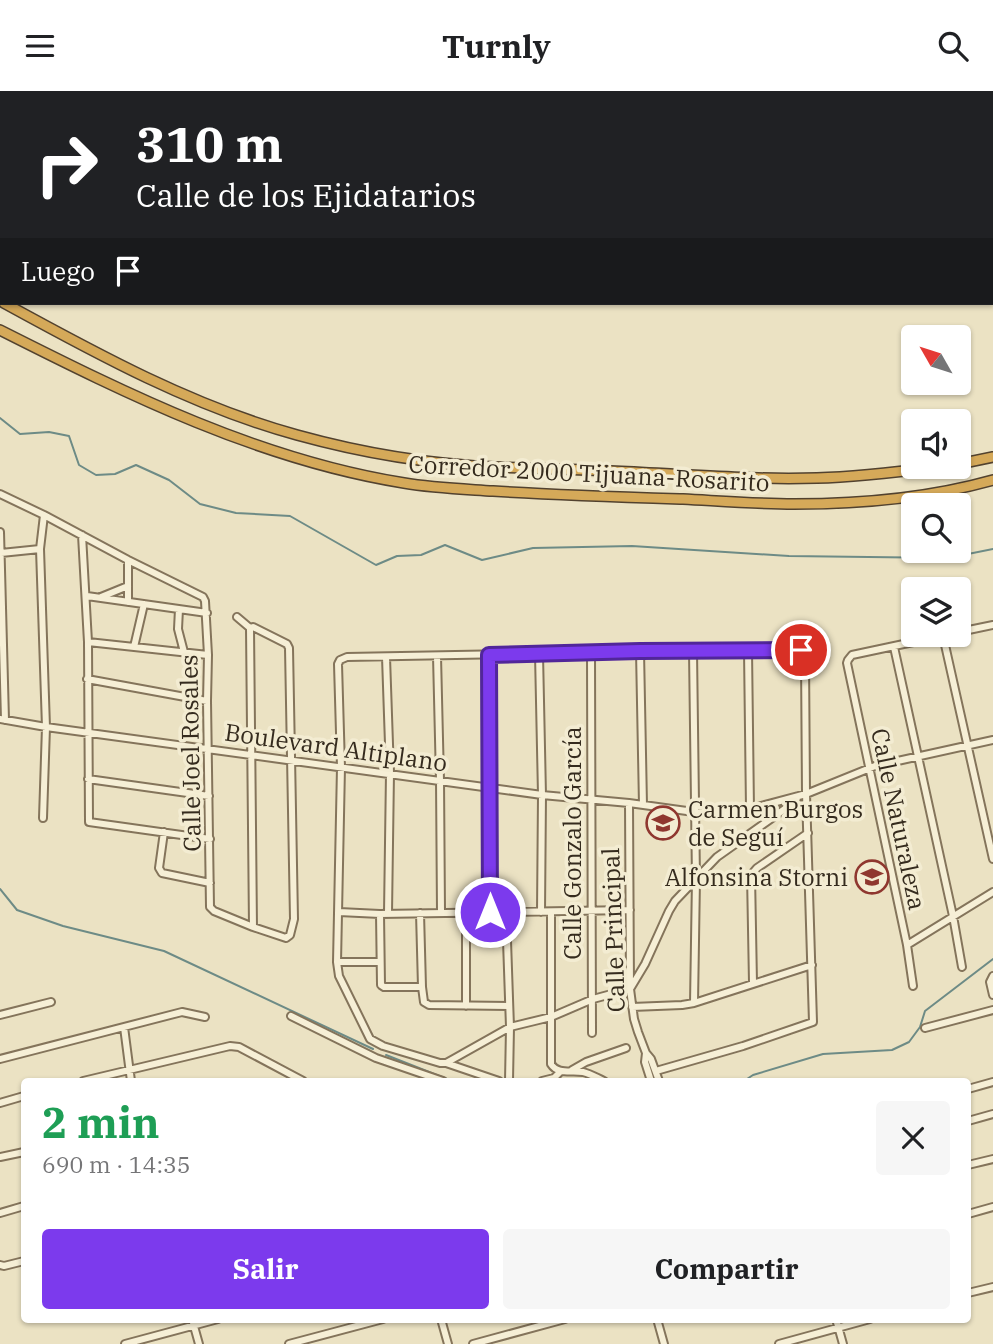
<!DOCTYPE html>
<html lang="es">
<meta charset="utf-8">
<style>
body{margin:0;font-family:"IBM Plex Serif",serif;background:#f6f6f6;color:#202124;height:100vh;display:flex;flex-direction:column;font-size:26px;white-space:nowrap}
*{box-sizing:border-box;margin:0}
p{font-size:23px;color:#757577}
.icon{flex:none;width:38px;height:38px;fill:none;stroke:currentColor;stroke-width:2;stroke-linecap:round;stroke-linejoin:round}
.map{position:relative;flex:1;overflow:hidden}
.sheet{position:absolute;left:21px;top:987px;width:950px;height:245px;display:flex;flex-direction:column;background:#fff;border-radius:7px;box-shadow:0 2px 5px #0004}
.sheet>*{flex:none}
.guide{position:absolute;left:0px;top:0px;width:994px;height:214px;box-shadow:0 2px 5px #0004;background:#202124;color:#fff;overflow:hidden}
.needle{width:46px;rotate:309deg}
.buttons{position:absolute;left:901px;top:234px;display:grid;gap:14px}
.buttons a{display:grid;place-items:center;width:70px;height:70px;border-radius:7px;background:#fff;box-shadow:0 2px 5px #0004;font-size:35px}
.pin{position:absolute;display:grid;place-items:center;width:60px;height:60px;color:#fff;margin:-30px;border:4px solid #fff;border-radius:50%;box-shadow:0 2px 7px #0007}
.me{position:absolute;width:77px;margin:-38px;rotate:0deg;stroke-linejoin:round;filter:drop-shadow(0 0 5px #0008)}
.turn{display:flex;align-items:center;gap:24px;height:147px;padding:0 21px;font-size:32px}
.turn .icon{width:91px;height:91px;stroke-width:2.5}
.turn b{display:block;font-size:49px;line-height:60px}
.then{display:flex;align-items:center;height:66px;padding:0 21px;background:#0003;gap:14px;font-size:26px}
.round{display:grid;place-items:center;flex:none;width:74px;height:74px;border-radius:7px;background:#f6f6f6}
.summary{display:flex;align-items:center;justify-content:space-between;height:119px;padding:0 21px}
h1{font-size:42px;font-weight:800;line-height:52px;color:#1e9e55}
.primary-button{display:flex;gap:14px;margin-top:auto;padding:14px 21px}
.primary-button a{flex:1;height:80px;border-radius:7px;background:#7c3aed;color:#fff;font-size:28px;font-weight:800;line-height:80px;text-align:center}
.primary-button a+a{background:#f6f6f6;color:#202124}
header{display:flex;justify-content:space-between;align-items:center;height:91px;padding:0 21px;background:#fff;font-size:32px;font-weight:800}
.map>svg:first-child{display:block}
.lines{fill:none;stroke-linecap:round;stroke-linejoin:round}
.stream{stroke:#6d8b86;stroke-width:2}
.minor-casing{stroke:#84745b;stroke-width:10}
.highway-casing{stroke:#52422f;stroke-width:12}
.minor{stroke:#f6efd6;stroke-width:6}
.highway{stroke:#d5a959;stroke-width:9}
.route-casing{stroke:#51269a;stroke-width:18}
.route{stroke:#7c3aed;stroke-width:12}
.labels{text-anchor:middle;dominant-baseline:central;stroke-width:7;stroke-linejoin:round;paint-order:stroke}
.street-label{font-size:24px;fill:#352b1e;stroke:#f3ecd2}
.poi-label{font-size:24px;fill:#352b1e;stroke:#f3ecd2;text-anchor:start}
</style>
<header><svg class="icon" aria-label="menu" viewBox="0 0 24 24"><path d="M4 6h16M4 12h16M4 18h16"/></svg>Turnly<svg class="icon" aria-label="search" viewBox="0 0 24 24"><circle cx="10" cy="10" r="6"/><path d="M15 15l6 6"/></svg></header>
<div class="map">
<svg width="993" height="1253" viewBox="0 0 993 1253">
<rect width="100%" height="100%" fill="#ebe2c3"/>
<g class="lines">
<path class="stream" d="M171 2V0
M0 116 2 115
M0 327 20 343 49 341 69 345 79 374 96 384 115 383 136 374 169 389 200 413 236 422 290 425 376 474 397 465 421 464 445 454 482 469 533 457 632 455 789 465 948 467 993 458
M0 798 17 819 63 835 164 860 373 958
M386 964 452 990
M744 990 753 984 823 963 892 959 909 951 920 936 925 920 993 868"/>
<defs>
<path id="minor" d="M0 403 44 424 128 469 203 506 205 510 208 564 207 610 210 816 214 820 253 836 286 847 290 844 294 828 289 557 287 553 253 536 250 537
M0 441 5 629
M82 444 88 551 89 731 210 748
M1 462 40 458
M128 469V511
M87 505 207 522
M101 506 128 495
M179 518 178 538 184 561
M237 526 250 537
M250 537 253 836
M959 541 993 534
M943 545 993 768
M88 551 208 564
M134 556 144 513
M894 556 953 825 962 876
M748 559 750 718
M640 560 643 714
M693 560 696 788 694 912
M591 561 592 942
M539 563 542 704 541 821
M489 564 490 821
M437 565 440 689 441 821
M386 566 390 682 388 822
M87 588 207 610
M0 628 46 636 542 704 629 712 694 721 721 723 750 718 806 703 875 675 993 649
M88 688 209 705
M629 712 630 898 634 928 638 941 646 962 651 968 659 990
M43 727 46 636 40 458 44 424
M164 741 159 777 162 782 210 792
M339 821 380 823 630 819
M506 821 510 936 509 990
M551 821V973C558 984 571 979 583 981 591 983 597 987 604 990
M420 822 422 896 424 911 429 914 509 915
M380 823 381 894 384 896H422
M907 854 993 801
M337 871H380
M993 885 990 891 993 904
M753 892 751 784 757 777 808 742
M913 895 907 854 847 572 848 569 852 564 946 544
M466 915V821
M632 916 682 914 694 912 812 874
M0 924 51 911
M291 925 376 967 443 990
M124 936 131 990
M925 937 993 919
M646 962 645 971 651 990
M0 968 182 921 205 926
M446 972 499 990
M572 979 586 971 626 957
M656 980 743 955 813 931 806 703 805 566 803 561 798 558 347 566 340 569 338 573 341 676 337 871 339 885 342 891 370 948 383 955 440 972H446L455 967 510 936 551 926 593 908 630 898 645 873 669 820 675 810 717 766 789 715 799 705
M83 990 230 955 239 956 303 990
M542 990 554 987 560 981
M968 998 993 991
M0 1012 24 1005
M968 1030 993 1023
M0 1066 24 1061
M968 1074 993 1068
M0 1122 24 1115
M968 1123 993 1116
M0 1174 4 1175 24 1170
M968 1202 993 1196
M192 1228 199 1253
M441 1228 448 1253
M657 1228 664 1253
M836 1228 843 1253
M125 1253 218 1228
M289 1253 383 1228
M473 1253 565 1228
M779 1253 870 1228"/>
<path id="highway" d="M4 212C97 263 194 316 297 344 362 362 428 373 495 376 534 378 572 378 611 380 679 383 748 389 817 387 857 386 898 381 938 376
M0 239C129 304 260 369 404 392 433 397 463 398 493 400 556 404 620 406 683 408 720 410 757 413 794 413 860 413 929 407 993 389
M959 373 993 366"/>
</defs>
<use href="#minor" class="minor-casing"/>
<use href="#highway" class="highway-casing"/>
<use href="#minor" class="minor"/>
<use href="#highway" class="highway"/>
</g>
<g class="lines">
<defs>
<path id="route" d="M490 821 489 564 640 560 801 559"/>
</defs>
<use href="#route" class="route-casing"/>
<use href="#route" class="route"/>
</g>
<defs>
<symbol id="school-ring" viewBox="-11 -11 22 22"><circle r="9.5" fill="#f3ecd2" stroke="#8f372f" stroke-width="1.5"/><path d="M0-5L7-2L0 1L-7-2ZM-4 1L0 2.5L4 1V4Q0 6-4 4Z" fill="#8f372f"/></symbol>
</defs>
<g fill-rule="evenodd">
<use href="#school-ring" x="644" y="713" width="38" height="38"/>
<use href="#school-ring" x="853" y="767" width="38" height="38"/>
</g>
<g class="labels">
<g class="street-label">
<text transform="translate(589 382) rotate(3)">Corredor 2000 Tijuana-Rosarito</text>
<text transform="translate(336 656) rotate(8)">Boulevard Altiplano</text>
<text transform="translate(190 662) rotate(-91)">Calle Joel Rosales</text>
<text transform="translate(899 728) rotate(78)">Calle Naturaleza</text>
<text transform="translate(572 752) rotate(-90)">Calle Gonzalo García</text>
<text transform="translate(613 839) rotate(-92)">Calle Principal</text>
</g>
<g class="poi-label">
<text x="688" y="718">Carmen Burgos<tspan x="688" dy="28">de Seguí</tspan></text>
<text x="848" y="786" text-anchor="end">Alfonsina Storni</text>
</g>
</g>
</svg>
<div class="buttons">
<a><svg class="needle" viewBox="-14 -14 28 28"><path d="M0-13l5 13h-10z" fill="#e53935"/><path d="M0 13l5-13h-10z" fill="#757577"/></svg></a>
<a><svg class="icon" aria-label="sound" viewBox="0 0 24 24"><path d="M4 9h4l5-4v14l-5-4H4zM17 9q2 3 0 6"/></svg></a>
<a><svg class="icon" aria-label="search" viewBox="0 0 24 24"><circle cx="10" cy="10" r="6"/><path d="M15 15l6 6"/></svg></a>
<a><svg class="icon" aria-label="layers" viewBox="0 0 24 24"><path d="M12 4l9 5-9 5-9-5zM3 14l9 5 9-5"/></svg></a>
</div>
<div class="pin" style="left:801px;top:559px;background:#d93025"><svg class="icon" aria-label="arrive" viewBox="0 0 24 24"><path d="M6 21V4h12l-3 4 3 4H6"/></svg></div>
<svg class="me" style="left:490px;top:821px" viewBox="-20 -20 40 40"><circle r="17" fill="#7c3aed" stroke="#fff" stroke-width="3"/><path d="M0-11L8 9 0 5-8 9z" fill="#fff"/></svg>
<div class="guide">
<div class="turn"><svg class="icon" aria-label="right" viewBox="0 0 24 24"><path d="M7 20v-9h11M14 6l5 5-5 5"/></svg><div><b>310 m</b>Calle de los Ejidatarios</div></div>
<div class="then">Luego<svg class="icon" aria-label="arrive" viewBox="0 0 24 24"><path d="M6 21V4h12l-3 4 3 4H6"/></svg></div>
</div>
<section class="sheet">
<div class="summary"><div><h1>2 min</h1><p>690 m · 14:35</p></div><a class="round"><svg class="icon" aria-label="close" viewBox="0 0 24 24"><path d="M6 6l12 12M18 6L6 18"/></svg></a></div>
<div class="primary-button"><a>Salir</a><a>Compartir</a></div>
</section>
</div>
